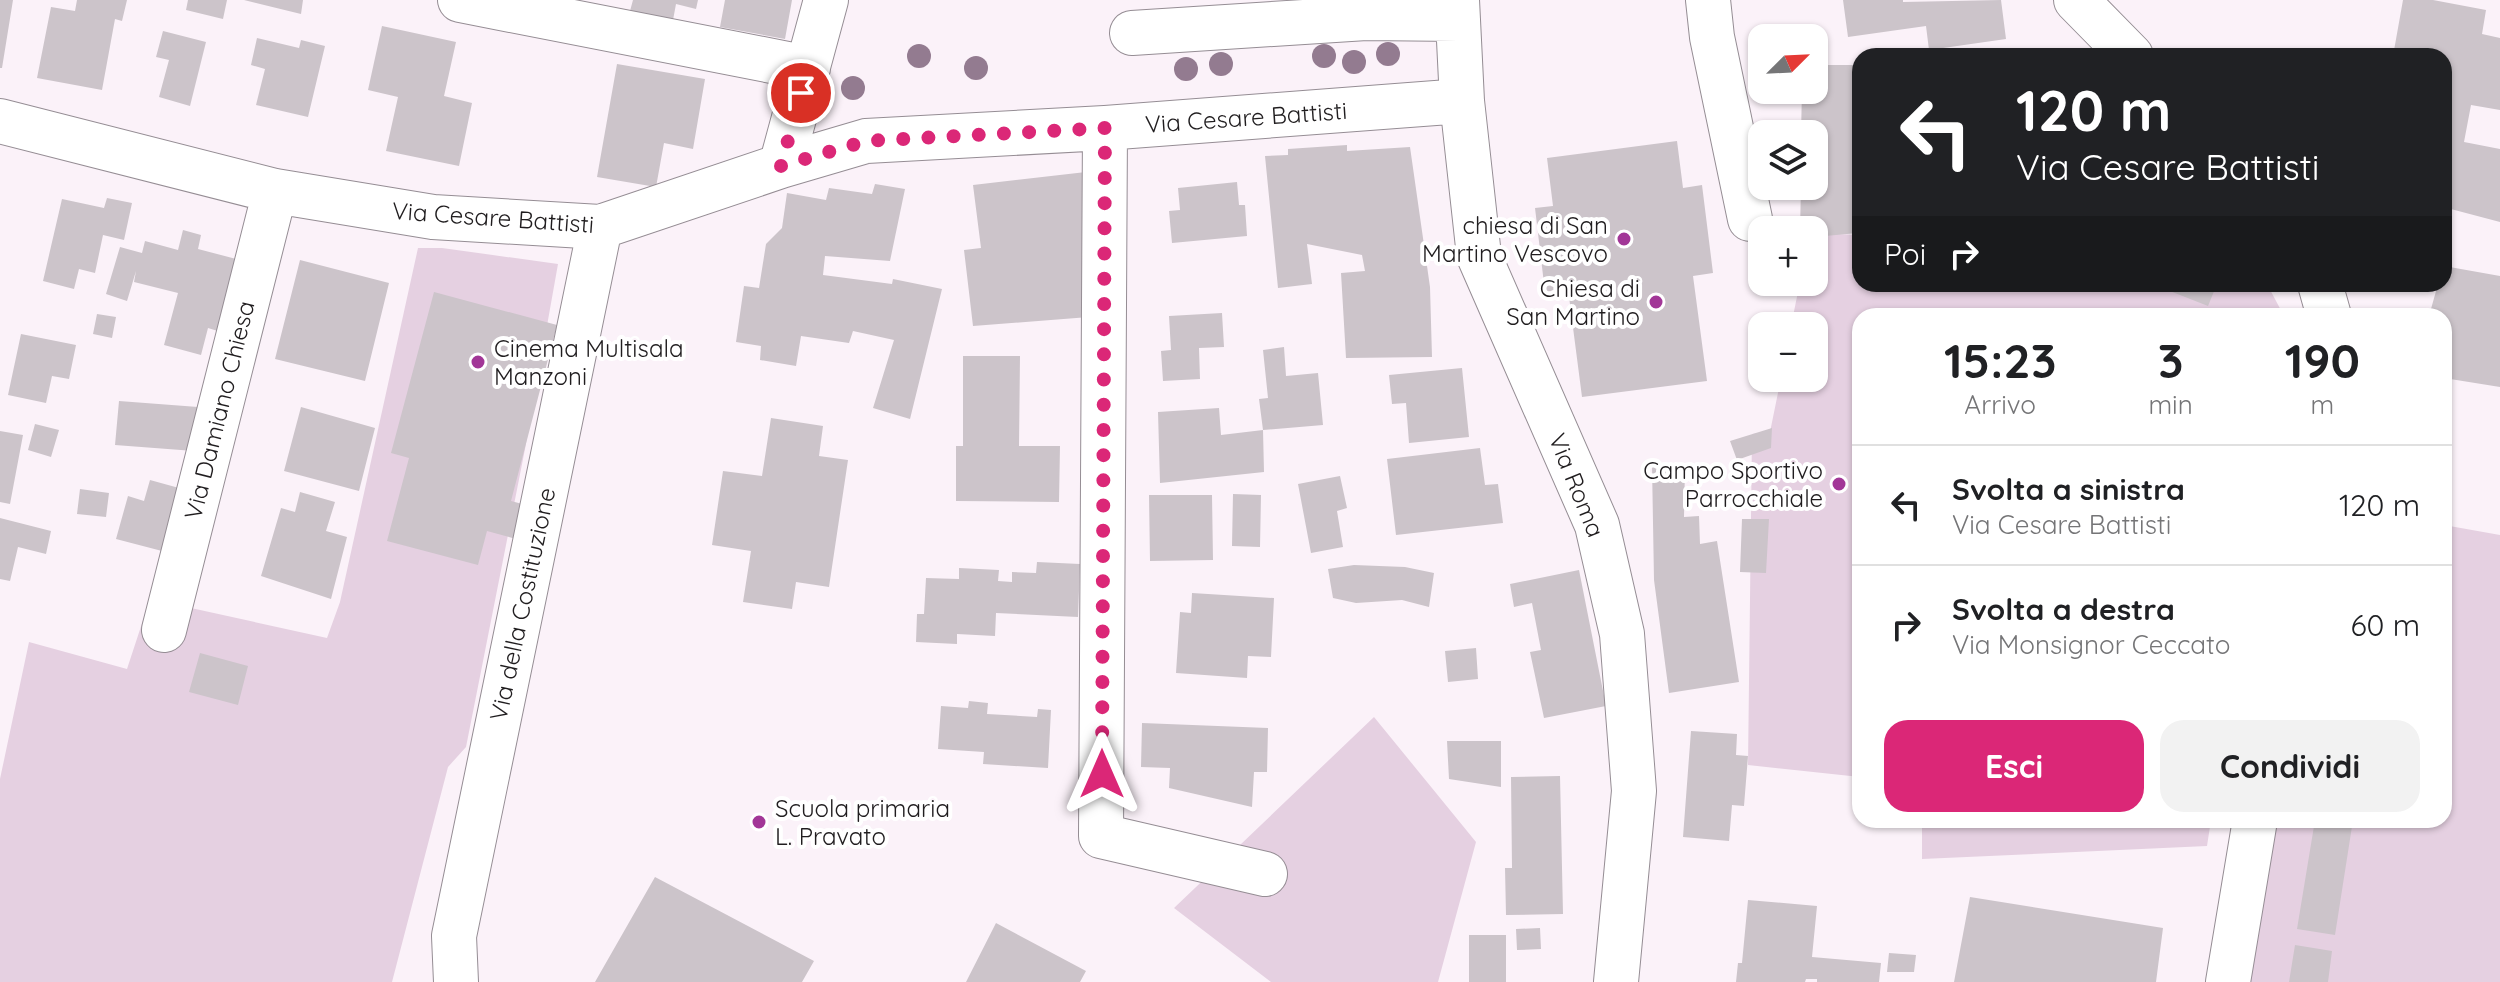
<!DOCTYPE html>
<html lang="it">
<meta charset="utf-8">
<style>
body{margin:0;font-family:Quicksand,sans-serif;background:#f2f2f2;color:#202124;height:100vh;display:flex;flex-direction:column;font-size:30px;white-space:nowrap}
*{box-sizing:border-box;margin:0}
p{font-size:26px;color:#757577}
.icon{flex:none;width:44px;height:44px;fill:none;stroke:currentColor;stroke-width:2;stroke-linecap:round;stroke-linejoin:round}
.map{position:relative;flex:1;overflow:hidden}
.sheet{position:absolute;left:1852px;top:308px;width:600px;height:520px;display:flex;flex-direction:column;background:#fff;border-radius:24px;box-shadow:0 2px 6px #0004}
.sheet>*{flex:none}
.hud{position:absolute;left:1852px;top:48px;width:600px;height:244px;border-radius:24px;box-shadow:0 2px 6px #0004;background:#202124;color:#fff;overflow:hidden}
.needle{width:52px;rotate:66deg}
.fabs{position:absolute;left:1748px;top:24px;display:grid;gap:16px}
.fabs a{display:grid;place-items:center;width:80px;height:80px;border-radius:16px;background:#fff;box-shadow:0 2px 6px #0004;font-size:40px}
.pin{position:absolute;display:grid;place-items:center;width:68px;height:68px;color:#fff;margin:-34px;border:4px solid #fff;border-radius:50%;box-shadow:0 2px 8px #0007}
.me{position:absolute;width:88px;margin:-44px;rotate:0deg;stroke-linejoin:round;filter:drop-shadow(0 0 6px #0008)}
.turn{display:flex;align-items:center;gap:28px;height:168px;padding:0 32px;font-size:36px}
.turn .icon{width:104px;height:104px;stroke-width:2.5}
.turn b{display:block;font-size:56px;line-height:68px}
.then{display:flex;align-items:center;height:76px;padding:0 32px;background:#0003;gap:16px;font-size:30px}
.eta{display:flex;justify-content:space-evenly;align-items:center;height:136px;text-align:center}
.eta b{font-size:48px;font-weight:700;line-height:56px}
.cta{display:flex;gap:16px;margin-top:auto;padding:16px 32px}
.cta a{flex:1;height:92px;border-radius:24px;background:#db2777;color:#fff;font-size:32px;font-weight:700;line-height:92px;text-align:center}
.cta a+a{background:#f2f2f2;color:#202124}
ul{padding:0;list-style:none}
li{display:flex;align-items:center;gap:24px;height:120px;padding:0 32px;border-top:2px solid #e0e0e0}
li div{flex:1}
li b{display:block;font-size:30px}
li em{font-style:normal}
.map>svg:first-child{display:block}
.green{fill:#e5d0e1}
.building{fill:#ccc4ca}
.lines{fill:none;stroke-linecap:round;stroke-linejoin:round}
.minor-casing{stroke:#958d94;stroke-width:46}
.minor{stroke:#fff;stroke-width:44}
.tree{fill:#937b90}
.route{stroke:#db2777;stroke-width:14;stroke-dasharray:0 25.2}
.poi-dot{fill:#a23697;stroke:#fff;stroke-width:3}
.labels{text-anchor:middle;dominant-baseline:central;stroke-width:8;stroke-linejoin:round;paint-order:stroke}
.street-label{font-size:24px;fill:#201d1f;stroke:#fff}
.poi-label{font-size:24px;fill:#201d1f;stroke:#fff;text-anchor:end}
</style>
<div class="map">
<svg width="2500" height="982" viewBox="0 0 2500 982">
<rect width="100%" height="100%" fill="#fbf2f9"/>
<path class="green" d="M1814 233 1860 235V284H2267L2284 316H1860V777L1748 765 1752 434 1770 432 1781 378H1814V326H1791L1800 282H1814Z
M418 248H442L558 264 525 449 466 747 448 767 392 982H0V779L29 642 127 669 150 599 327 638 340 602Z
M2444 525 2500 535V982H2244L2267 820H2444Z
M1374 717 1476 842 1438 982H1271L1174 908Z
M1922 820H2211L2207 846 1922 859Z"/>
<path class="building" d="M0 0H13L2 68H0Z
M77 0H127L122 21 115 19 102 90 37 78 51 7 75 11Z
M188 0H227L223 19 186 10Z
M244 0H303L301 14Z
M633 0H698L696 9 676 4 673 20 630 11Z
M725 0H792L785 39 720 27Z
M1843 0H1903V2L2001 0 2006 39 1929 50 1926 26 1848 37Z
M2403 0H2433L2486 10 2482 34 2500 38V110L2471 105 2464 142 2500 149V222L2447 208 2444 216V56H2393Z
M382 26 456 42 444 96 472 103 459 166 386 151 398 97 368 90Z
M163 31 206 42 190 106 159 97 169 60 156 57Z
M257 38 299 48 301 40 325 46 308 117 256 105 265 69 251 65Z
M617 64 705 79 693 149 664 143 656 187 597 177Z
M1814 65H1857L1856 105H1860L1858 233 1814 237V230H1800L1801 186H1814V134H1801L1802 90H1814Z
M1677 141 1683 188 1702 185 1713 273 1693 276 1707 381 1582 397 1568 289 1545 292 1535 208 1553 206 1547 158Z
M1347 145V151L1410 147 1430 287 1432 357 1346 358 1341 273 1365 271 1362 255 1307 244 1312 284 1278 288 1265 156 1288 155V149Z
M1086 172 1089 317 973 326 964 250 981 248 973 185Z
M1237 182 1239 205H1245L1247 236 1172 243 1169 211 1180 210 1178 188Z
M875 184 905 189 890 261 825 256 823 275 892 284 893 279 942 289 910 419 873 408 894 340 853 331 849 343 801 336 796 366 760 360 761 346 736 342 744 286 759 288 766 244 782 228 787 193 826 200 829 188 872 194Z
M107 198 132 203 124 240 103 235 95 273 79 269 74 289 43 281 62 199 104 208Z
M183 230 201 235 198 249 240 260 221 332 208 328 201 355 164 345 178 293 134 282 136 271 127 301 106 294 120 247 142 253 145 241 178 250Z
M300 260 389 283 365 381 275 359Z
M2444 266 2500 276V387L2444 378V316H2429L2438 284H2444Z
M2152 284H2217L2208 306Z
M434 292 557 325 511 501 526 505 516 539 487 531 478 565 387 541 409 458 391 453Z
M1222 313 1224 347 1199 348 1200 379 1163 381 1161 351 1171 350 1169 316Z
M97 314 116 317 112 338 93 334Z
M21 334 76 345 69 379 52 376 46 403 8 395Z
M1284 347 1286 376 1318 373 1323 425 1263 430 1264 472 1160 483 1158 412 1219 408 1221 435 1263 430 1259 399 1268 398 1263 350Z
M963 356H1020L1019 446H1060L1059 502 956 501V446H963Z
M1462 368 1469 437 1409 443 1406 403 1392 404 1389 375Z
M119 401 198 407 194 451 115 445Z
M301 407 375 428 359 491 284 471Z
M771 418 823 426 819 456 848 460 829 587 796 582 792 609 743 602 751 551 712 545 723 471 762 476Z
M35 424 59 430 51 457 28 450Z
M1772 428 1771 448 1737 460 1730 441Z
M0 431 23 435 10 504 0 502Z
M1480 448 1485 485 1498 484 1503 523 1396 535 1387 459Z
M1652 465 1685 467 1684 517 1699 516 1700 544 1717 541 1739 682 1669 693 1654 580Z
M1340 476 1347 508 1337 511 1343 547 1311 553 1298 484Z
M150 480 179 488 162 551 116 539 128 496 144 501Z
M80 489 109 493 106 517 77 514Z
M300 492 335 502 326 531 347 537 331 599 261 576 281 508 295 512Z
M1233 494 1261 495 1260 547 1232 546Z
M1149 495H1212L1213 560 1150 561Z
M0 518 51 531 46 554 18 547 10 581 0 579Z
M1742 519H1769L1766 573 1740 572Z
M1037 562 1080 564 1078 617 996 613 995 636 957 634V644L916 642 917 614H924L926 578 959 579V568L999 570 998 581 1012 582V572L1036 573Z
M1354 565 1405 567 1434 573 1429 607 1402 600 1356 603 1333 598 1328 569Z
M1579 570 1606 706 1544 718 1530 652 1541 650 1532 603 1514 607 1510 584Z
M1192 593 1274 598 1271 657 1248 656 1247 678 1176 673 1180 612 1191 613Z
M1476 648 1478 679 1448 682 1445 651Z
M200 653 248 666 238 705 189 692Z
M969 701 988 703 987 714 1037 717 1038 709 1051 710 1048 768 983 764 984 752 938 749 941 706 968 708Z
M1142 723 1268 728 1267 772H1254L1252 807 1169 788 1170 768 1141 767Z
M1691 731 1737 734 1736 755 1748 756 1744 806 1732 805 1729 841 1683 837Z
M1447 741H1501V787L1449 779Z
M1560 776 1563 914 1506 915 1505 868H1512L1511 777Z
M2315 820H2353L2335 935 2297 929Z
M655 877 814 961 802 982H595Z
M1970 897 2163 928 2156 982H1954Z
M1748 900 1817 906 1812 957 1881 963 1879 982H1817V979H1806L1805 982H1736L1738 963H1742Z
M996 923 1086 971 1080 982H966Z
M1540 928 1541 949 1517 950 1516 929Z
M1469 935H1506V982H1469Z
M2295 945 2332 951 2328 982H2289Z
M1889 953 1916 955 1914 972H1887Z"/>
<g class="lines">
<defs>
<path id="minor" d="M460 0 808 68
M1457 0 1462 101 1479 256 1597 525 1622 634 1634 791 1616 982
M1708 0 1712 37 1750 219
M2076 0 2131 56
M1132 33 1366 18 1458 19
M0 121 275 191 433 217 600 227 781 166 866 141 1105 128 1462 101
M1105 128 1101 836 1265 874
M781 166 826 0
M2320 284 2329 316
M164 630 275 191
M456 982 454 936 600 227
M2228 982 2255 820"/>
</defs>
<use href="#minor" class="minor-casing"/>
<use href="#minor" class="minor"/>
</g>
<g class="tree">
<circle cx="1388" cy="54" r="12"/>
<circle cx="919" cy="56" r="12"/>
<circle cx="1324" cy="56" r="12"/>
<circle cx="1354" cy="62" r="12"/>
<circle cx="1221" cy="64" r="12"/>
<circle cx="976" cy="68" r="12"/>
<circle cx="1186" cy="69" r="12"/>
<circle cx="853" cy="88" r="12"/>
</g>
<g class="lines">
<path class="route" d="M801 93 781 166 866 141 1105 128 1102 774"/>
</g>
<g class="poi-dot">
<circle cx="1624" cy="239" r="8"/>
<circle cx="1656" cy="302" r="8"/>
<circle cx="478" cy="362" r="8"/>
<circle cx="1839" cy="484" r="8"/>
<circle cx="759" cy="822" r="8"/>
</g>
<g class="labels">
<g class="street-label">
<text transform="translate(1246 117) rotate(-4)">Via Cesare Battisti</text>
<text transform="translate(493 217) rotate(4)">Via Cesare Battisti</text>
<text transform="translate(219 410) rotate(-76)">Via Damiano Chiesa</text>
<text transform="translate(1577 485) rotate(68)">Via Roma</text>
<text transform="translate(522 604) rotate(-78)">Via della Costituzione</text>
</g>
<g class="poi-label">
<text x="1608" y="225">chiesa di San<tspan x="1608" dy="28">Martino Vescovo</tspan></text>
<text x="1640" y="288">Chiesa di<tspan x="1640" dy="28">San Martino</tspan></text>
<text x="494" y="348" text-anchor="start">Cinema Multisala<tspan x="494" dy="28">Manzoni</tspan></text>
<text x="1823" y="470">Campo Sportivo<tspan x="1823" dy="28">Parrocchiale</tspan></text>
<text x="775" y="808" text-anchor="start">Scuola primaria<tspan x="775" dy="28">L. Pravato</tspan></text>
</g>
</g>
</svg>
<div class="fabs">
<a><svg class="needle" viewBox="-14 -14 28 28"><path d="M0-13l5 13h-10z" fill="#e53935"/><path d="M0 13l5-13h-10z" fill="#757577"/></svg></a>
<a><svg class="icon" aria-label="layers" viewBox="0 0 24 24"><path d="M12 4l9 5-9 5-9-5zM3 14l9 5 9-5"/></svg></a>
<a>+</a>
<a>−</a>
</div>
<div class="pin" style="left:801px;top:93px;background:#d93025"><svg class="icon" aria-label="arrive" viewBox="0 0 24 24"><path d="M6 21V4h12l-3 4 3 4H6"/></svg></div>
<svg class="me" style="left:1102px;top:774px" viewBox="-20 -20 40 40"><path d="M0-17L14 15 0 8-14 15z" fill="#db2777" stroke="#fff" stroke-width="4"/></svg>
<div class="hud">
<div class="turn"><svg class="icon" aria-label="left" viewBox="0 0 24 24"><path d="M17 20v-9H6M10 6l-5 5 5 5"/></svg><div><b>120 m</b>Via Cesare Battisti</div></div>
<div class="then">Poi<svg class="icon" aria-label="right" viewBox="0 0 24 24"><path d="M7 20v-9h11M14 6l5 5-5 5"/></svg></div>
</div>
<section class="sheet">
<div class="eta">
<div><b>15:23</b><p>Arrivo</p></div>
<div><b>3</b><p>min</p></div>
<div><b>190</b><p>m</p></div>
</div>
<ul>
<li><svg class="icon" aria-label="left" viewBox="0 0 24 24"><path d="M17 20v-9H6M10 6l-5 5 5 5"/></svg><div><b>Svolta a sinistra</b><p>Via Cesare Battisti</p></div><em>120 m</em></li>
<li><svg class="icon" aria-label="right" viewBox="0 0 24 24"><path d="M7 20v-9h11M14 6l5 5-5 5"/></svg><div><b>Svolta a destra</b><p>Via Monsignor Ceccato</p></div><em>60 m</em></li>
</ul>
<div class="cta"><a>Esci</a><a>Condividi</a></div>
</section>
</div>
